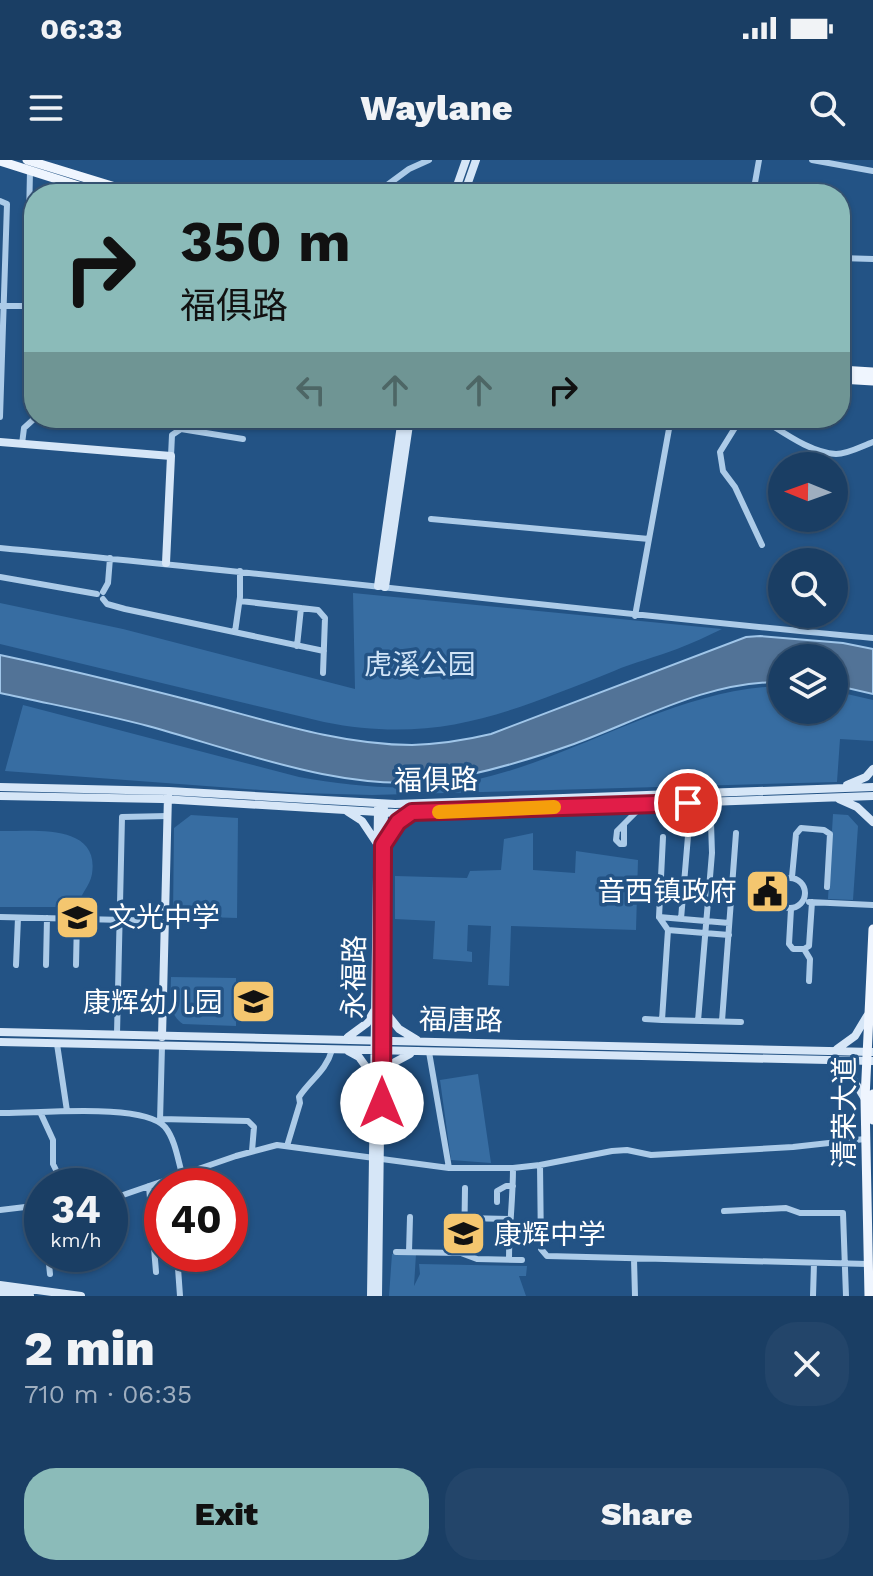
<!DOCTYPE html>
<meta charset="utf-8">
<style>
body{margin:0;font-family:"Work Sans","Noto Sans SC",sans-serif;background:#23456a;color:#f1f3f6;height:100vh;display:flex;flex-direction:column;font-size:30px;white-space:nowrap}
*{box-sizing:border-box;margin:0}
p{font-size:26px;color:#9faebf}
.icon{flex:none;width:44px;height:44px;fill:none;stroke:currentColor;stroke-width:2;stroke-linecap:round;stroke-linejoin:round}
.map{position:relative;height:1136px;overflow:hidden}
.sheet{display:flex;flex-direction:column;background:#1a3e64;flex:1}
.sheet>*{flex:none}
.guide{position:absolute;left:24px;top:24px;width:826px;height:244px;border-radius:32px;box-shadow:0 2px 6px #0004,0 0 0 2px #385778;background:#8bbbb9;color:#111;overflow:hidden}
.needle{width:52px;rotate:271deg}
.tools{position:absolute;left:768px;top:292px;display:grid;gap:16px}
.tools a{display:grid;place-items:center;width:80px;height:80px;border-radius:50%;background:#1a3e64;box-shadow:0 2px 6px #0004,0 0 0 2px #385778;font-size:40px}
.speed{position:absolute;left:24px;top:1008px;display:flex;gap:16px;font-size:40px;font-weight:700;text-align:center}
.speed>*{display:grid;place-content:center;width:104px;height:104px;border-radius:50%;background:#1a3e64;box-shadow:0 2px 6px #0004,0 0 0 2px #385778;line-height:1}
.speed small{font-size:20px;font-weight:400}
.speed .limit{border:12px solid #d22;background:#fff;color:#111}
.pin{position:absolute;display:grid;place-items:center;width:68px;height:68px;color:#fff;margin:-34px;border:4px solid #fff;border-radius:50%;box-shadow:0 2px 8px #0007}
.me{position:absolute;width:88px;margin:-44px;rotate:0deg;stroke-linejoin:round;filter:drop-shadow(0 0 6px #0008)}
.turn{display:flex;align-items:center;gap:28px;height:168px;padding:0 24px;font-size:36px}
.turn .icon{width:104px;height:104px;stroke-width:2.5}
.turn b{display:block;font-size:56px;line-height:68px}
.lanes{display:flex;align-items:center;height:76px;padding:0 24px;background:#0003;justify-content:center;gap:40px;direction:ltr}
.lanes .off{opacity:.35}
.round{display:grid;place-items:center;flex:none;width:84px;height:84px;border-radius:32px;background:#23456a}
.head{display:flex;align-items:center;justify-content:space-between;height:136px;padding:0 24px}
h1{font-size:48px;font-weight:800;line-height:60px}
.button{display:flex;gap:16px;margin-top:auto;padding:16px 24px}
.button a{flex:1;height:92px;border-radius:32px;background:#8bbbb9;color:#111;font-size:32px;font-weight:800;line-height:92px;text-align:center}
.button a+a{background:#23456a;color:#f1f3f6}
.status{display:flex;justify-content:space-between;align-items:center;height:56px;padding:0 40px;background:#1a3e64;direction:ltr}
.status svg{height:22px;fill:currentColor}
header{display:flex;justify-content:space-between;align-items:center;height:104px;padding:0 24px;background:#1a3e64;font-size:36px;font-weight:800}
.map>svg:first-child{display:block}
.green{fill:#376da2}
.water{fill:#527397;stroke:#a0c6e9;stroke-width:2}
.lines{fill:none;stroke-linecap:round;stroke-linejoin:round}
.street{stroke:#accbe8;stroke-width:6}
.secondary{stroke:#d6e6f7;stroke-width:8}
.primary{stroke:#eff5fe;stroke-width:9}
.route-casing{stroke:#92132f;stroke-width:20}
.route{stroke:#e11d48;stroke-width:14}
.slow{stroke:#f59e0b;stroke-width:14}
.labels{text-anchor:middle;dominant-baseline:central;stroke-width:7;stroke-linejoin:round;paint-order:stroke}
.park-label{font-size:28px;fill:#d0e4f7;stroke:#235385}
.street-label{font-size:28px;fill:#fff;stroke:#235385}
.poi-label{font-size:28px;fill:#fff;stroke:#235385;text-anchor:end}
</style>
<div class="status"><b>06:33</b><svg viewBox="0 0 49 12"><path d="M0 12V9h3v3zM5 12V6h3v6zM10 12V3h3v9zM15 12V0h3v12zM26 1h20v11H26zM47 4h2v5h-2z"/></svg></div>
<header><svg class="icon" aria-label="menu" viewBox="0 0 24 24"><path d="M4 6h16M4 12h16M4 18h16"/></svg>Waylane<svg class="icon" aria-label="search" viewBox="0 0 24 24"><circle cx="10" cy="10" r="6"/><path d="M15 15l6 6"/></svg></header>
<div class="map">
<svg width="873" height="1136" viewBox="0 0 873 1136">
<rect width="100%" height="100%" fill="#235385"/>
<path class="green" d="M353 433 722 469C707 476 693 483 677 489 657 497 634 502 614 511 510 552 438 585 324 562L0 484V443L123 469 355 529Z
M782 526V550H834V531L873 540V581L840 579 837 622 372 635 301 633 5 611 23 545 299 617C357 627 417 633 475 620 579 597 673 529 782 526Z
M833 654 848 655 858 666 853 740 828 739Z
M191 655 238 658 237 758 173 756 174 668Z
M0 671C31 672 100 662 92 714 90 727 79 734 79 747H0Z
M533 673V710L575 713 576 691 638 700 636 770 511 766 509 826 488 825 491 766 468 765 467 791 472 792V802L433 799 435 761 395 759V716L467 718 470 711 501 710 504 679Z
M171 817 236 818V866L183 864C167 854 171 834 171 817Z
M478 914 491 1003 451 1000 440 920Z
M392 1094H416L414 1126 420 1114 419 1104 527 1106 526 1116H519L526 1136H389Z"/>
<path class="water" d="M760 476 843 483 873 489V534L834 525V498H782V522C707 521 642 559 574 584 531 599 484 614 439 620 347 634 236 590 148 566 99 553 49 544 0 533V495C66 509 131 525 197 542 266 560 340 585 412 585 439 584 466 580 491 574L746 477Z"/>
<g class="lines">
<path class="street" d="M812 0 873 11
M30 11 26 199 34 200
M375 34 409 9 429 0
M753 34 759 0
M0 41 7 44 0 257
M840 98 873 99
M0 146H27
M741 258 720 292 723 311 735 327 762 385
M760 258C782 271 810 293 836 294 848 294 862 286 873 282
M275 261 276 258
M22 284 24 268 35 258
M171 296 172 275 181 269 243 279
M431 359 649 379
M0 388C291 415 582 451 873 478
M0 417 97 434
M103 432 108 423 110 398
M103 439 107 444 125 449 324 491
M240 441 318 450 325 458 323 513
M635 456 671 258
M235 472 240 437V411
M297 486 301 448
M624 665V684H620L616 680 617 671 644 644
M663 677 659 757 668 770 662 860 741 862
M792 717 796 674 801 668 824 670 830 674 827 727
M775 733a15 15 0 1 1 30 0a15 15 0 1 1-30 0Z
M809 742 873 745
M791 749 789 784 793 789H804L809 786 812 742
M0 757 165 761
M659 757 729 763
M681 759 688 676
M668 770 729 775
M804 789 810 799 809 821
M16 805 18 758
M46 805 47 758
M76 805 77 759
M645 859 662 860
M698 861 712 693 710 633
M722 861 736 673
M117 874 122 657 168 656
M57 884 67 951
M429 892 449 1008
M0 953C34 954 143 942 165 967 175 979 178 1000 182 1014
M41 954 53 980V1004L64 1026
M160 959 248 961 254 967 252 991
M160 961 162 886
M287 986 300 943 299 937C311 919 326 911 332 890
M540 1005 612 991 627 990 651 995 793 987 865 979
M149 1026 156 1112
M110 1037 123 1035 236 996 277 985 449 1008H513L540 1005 541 1089 547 1096 868 1104
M497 1042V1031L506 1026H513
M0 1050 42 1045
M724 1051 786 1048 800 1053H843L846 1136
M465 1058 509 1059
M396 1092 461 1093 477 1099 522 1100
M409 1092 410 1057
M48 1094 50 1114
M177 1094 180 1136
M464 1094 465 1028
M509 1099C509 1068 513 1040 513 1008
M634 1099 635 1136
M813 1136 814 1103"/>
<path class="secondary" d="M454 34 466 0
M464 34 476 0
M0 282 171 296 166 403
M378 426 402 258
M385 427 410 258
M847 625 866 617 873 609
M0 627 169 631 395 644 873 627
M0 636 162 639 395 653 873 636
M839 639 857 647 873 662
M348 652 362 661 376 682
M384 684 398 662 411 653
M383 849 399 869 417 880
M0 872 873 892
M162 877 168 635
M348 877 367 863 374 851
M0 882 873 901
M837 889 855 876 867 856
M348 891 359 897 374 918
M835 900 847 909 865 939
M382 919 395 902 410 894
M0 1125 81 1136
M0 1132 30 1136
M371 1136 378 648
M378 1136 384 649"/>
<path class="primary" d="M27 0 138 34
M0 1 104 34
M840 210 873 212
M840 219 873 221
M873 934V960
M869 1136 865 939 873 769"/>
</g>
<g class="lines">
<defs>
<path id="route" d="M382 943 383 685 398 662 412 652 688 643"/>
</defs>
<use href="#route" class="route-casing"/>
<use href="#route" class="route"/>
<path class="slow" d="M439 652 554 647"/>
</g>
<defs>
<symbol id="civic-square" viewBox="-11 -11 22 22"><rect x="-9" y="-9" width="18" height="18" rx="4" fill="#f4c66f" stroke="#235385"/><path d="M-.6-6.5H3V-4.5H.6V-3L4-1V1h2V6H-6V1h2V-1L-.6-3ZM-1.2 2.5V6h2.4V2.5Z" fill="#111"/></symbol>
<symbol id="school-square" viewBox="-11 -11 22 22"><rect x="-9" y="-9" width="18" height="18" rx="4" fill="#f4c66f" stroke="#235385"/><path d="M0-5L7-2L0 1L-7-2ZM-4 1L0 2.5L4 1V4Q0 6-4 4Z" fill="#111"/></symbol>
</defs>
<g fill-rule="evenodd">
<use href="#civic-square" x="742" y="706" width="51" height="51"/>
<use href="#school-square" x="52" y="732" width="51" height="51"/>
<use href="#school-square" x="228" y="816" width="51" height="51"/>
<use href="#school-square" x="438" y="1048" width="51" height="51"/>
</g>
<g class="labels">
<g class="park-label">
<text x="420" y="504">虎溪公园</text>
</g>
<g class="street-label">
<text transform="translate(436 620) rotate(-1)">福俱路</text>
<text transform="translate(354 817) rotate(-89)">永福路</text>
<text transform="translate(461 860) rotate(1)">福唐路</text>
<text transform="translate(844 952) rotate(-90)">清荣大道</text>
</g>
<g class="poi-label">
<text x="737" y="731">音西镇政府</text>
<text x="108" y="757" text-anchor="start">文光中学</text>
<text x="223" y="842">康辉幼儿园</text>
<text x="494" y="1074" text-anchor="start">康辉中学</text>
</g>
</g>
</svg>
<div class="tools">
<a><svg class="needle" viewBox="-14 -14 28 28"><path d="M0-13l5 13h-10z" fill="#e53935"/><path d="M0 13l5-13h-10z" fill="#9faebf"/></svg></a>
<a><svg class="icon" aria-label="search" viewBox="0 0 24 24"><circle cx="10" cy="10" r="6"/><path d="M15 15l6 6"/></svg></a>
<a><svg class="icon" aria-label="layers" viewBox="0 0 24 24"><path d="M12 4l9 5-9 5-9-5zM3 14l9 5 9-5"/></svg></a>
</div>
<div class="speed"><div>34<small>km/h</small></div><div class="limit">40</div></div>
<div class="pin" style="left:688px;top:643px;background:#d93025"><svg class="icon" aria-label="arrive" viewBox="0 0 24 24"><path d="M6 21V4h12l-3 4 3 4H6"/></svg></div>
<svg class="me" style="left:382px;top:943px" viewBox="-20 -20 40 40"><circle r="19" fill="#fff"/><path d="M0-13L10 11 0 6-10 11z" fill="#e11d48"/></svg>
<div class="guide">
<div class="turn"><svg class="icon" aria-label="right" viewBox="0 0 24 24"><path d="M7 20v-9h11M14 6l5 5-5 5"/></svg><div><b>350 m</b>福俱路</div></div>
<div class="lanes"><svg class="icon off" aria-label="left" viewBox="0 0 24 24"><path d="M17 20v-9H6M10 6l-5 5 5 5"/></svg><svg class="icon off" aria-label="ahead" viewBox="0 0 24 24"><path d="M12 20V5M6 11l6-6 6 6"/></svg><svg class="icon off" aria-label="ahead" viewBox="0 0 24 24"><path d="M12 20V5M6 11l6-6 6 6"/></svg><svg class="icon" aria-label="right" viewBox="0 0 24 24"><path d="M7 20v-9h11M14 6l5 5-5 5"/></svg></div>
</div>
</div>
<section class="sheet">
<div class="head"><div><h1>2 min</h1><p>710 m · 06:35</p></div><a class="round"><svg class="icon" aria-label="close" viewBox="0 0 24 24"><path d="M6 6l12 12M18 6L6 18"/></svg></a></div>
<div class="button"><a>Exit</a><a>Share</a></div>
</section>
